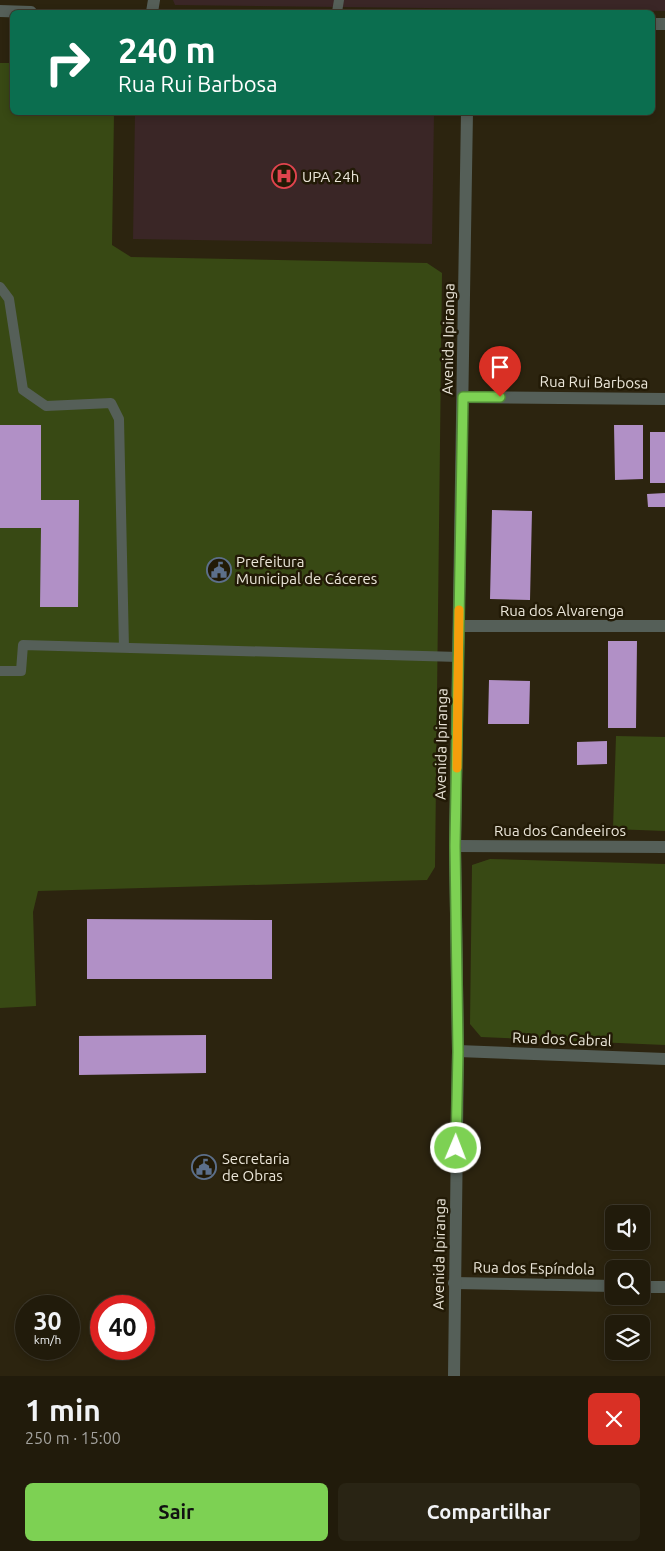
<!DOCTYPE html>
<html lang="pt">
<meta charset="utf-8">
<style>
body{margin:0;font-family:Ubuntu,sans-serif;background:#292414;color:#f1f3f6;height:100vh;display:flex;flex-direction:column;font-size:19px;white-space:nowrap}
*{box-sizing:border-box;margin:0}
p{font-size:16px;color:#a2a19d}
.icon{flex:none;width:28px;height:28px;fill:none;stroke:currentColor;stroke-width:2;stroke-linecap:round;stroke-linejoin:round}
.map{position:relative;height:1376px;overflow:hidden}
.side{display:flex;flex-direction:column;background:#211b0b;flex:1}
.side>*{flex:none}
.hud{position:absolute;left:10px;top:10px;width:645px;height:105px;border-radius:8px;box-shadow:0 2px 8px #0003,0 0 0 1px #3e392c;background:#0b6e4f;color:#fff;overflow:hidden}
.fabs{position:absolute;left:605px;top:1205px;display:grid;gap:10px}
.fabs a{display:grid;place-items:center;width:45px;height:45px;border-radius:8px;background:#211b0b;box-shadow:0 2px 8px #0003,0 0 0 1px #3e392c;font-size:25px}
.speed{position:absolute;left:15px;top:1295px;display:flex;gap:10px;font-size:25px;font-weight:700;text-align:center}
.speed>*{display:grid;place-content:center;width:65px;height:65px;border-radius:50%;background:#211b0b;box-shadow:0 2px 8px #0003,0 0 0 1px #3e392c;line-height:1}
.speed small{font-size:12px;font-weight:400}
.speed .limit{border:8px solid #d22;background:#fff;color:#111}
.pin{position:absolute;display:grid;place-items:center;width:42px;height:42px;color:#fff;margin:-51px -21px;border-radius:50% 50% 50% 0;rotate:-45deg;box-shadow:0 0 5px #0007}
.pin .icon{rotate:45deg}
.me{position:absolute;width:55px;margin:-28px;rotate:1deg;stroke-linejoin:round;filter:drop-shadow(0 0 4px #0008)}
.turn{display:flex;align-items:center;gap:18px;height:105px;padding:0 25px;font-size:22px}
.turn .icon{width:65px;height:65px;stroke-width:2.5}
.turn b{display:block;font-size:35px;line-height:42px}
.round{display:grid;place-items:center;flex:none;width:52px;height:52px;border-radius:8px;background:#292414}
.headline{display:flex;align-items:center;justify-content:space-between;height:85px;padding:0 25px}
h1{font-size:30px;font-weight:700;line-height:38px}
.action{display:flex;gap:10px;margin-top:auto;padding:10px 25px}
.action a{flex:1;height:58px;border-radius:8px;background:#7dd153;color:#111;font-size:20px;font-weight:700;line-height:58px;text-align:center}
.action a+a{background:#292414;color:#f1f3f6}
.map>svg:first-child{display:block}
.medical{fill:#3a2626}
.green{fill:#384914}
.building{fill:#b190c6}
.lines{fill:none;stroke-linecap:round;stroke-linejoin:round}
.service{stroke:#555f58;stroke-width:10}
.minor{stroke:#555f58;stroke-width:12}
.tertiary{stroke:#555f58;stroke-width:12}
.route-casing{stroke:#518836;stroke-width:12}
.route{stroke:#7dd153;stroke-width:9}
.slow{stroke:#f59e0b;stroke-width:9}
.labels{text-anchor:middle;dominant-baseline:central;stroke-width:5;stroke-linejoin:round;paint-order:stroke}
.poi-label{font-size:15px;fill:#ebe6d9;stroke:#221a06;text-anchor:start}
.street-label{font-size:15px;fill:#ebe6d9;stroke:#221a06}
</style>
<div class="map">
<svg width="665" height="1376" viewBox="0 0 665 1376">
<rect width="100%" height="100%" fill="#2c240f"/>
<path class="medical" d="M173 0H665V11L175 5Z
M135 113H434L432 244 133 239Z"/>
<path class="green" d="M0 63H12V112L114 113 112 245 131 257 427 263 442 273 435 867 427 880 38 891 33 912 36 1006 0 1008Z
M616 736 665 737V831L613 829Z
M490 859 665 864V1045L481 1037 470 1024 472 865Z"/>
<path class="building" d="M0 425H41V500H79L78 607H40L41 528H0Z
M614 425H643V479L615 480Z
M650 432H665V483H650Z
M665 493V507H648L647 494Z
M492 510 532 511 530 600 490 599Z
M608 641H637L636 728H608Z
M489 680 530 681 529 724H488Z
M607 741V764L577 765V742Z
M87 919 272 920V979H87Z
M206 1035V1073L79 1075V1036Z"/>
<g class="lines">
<path class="service" d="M337 12 339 0
M0 287 9 299 23 390 46 406 111 403 119 419 124 648
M0 671H21L23 645 459 657"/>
<path class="minor" d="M152 12 154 0
M463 397 665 399
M459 626H665
M455 846 665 847
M458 1051 665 1059
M454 1283 614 1286
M641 1287H665"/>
<path class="tertiary" d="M0 11 31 12
M652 24H665
M454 1376 458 1051 455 846 467 112"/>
</g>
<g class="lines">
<defs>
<path id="route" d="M456 1148 458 1052 455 846 463 397H500"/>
</defs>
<use href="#route" class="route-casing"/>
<use href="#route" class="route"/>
<path class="slow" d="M457 768 459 610"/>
</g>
<defs>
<symbol id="hospital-ring" viewBox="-11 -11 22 22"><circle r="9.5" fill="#221a06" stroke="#e0444e" stroke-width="1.5"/><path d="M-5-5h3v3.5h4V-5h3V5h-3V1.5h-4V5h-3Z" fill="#e0444e"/></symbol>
<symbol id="civic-ring" viewBox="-11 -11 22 22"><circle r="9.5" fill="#221a06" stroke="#5c6f8a" stroke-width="1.5"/><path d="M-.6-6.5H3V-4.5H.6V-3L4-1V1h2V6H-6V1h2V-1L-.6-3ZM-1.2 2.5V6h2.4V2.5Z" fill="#5c6f8a"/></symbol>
</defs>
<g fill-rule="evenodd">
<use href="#hospital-ring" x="270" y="162" width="28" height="28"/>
<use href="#civic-ring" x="205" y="556" width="28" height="28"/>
<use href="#civic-ring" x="190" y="1153" width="28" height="28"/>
</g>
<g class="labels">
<g class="poi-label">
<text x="302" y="176">UPA 24h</text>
<text x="236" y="561">Prefeitura<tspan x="236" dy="17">Municipal de Cáceres</tspan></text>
<text x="222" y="1158">Secretaria<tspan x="222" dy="17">de Obras</tspan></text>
</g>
<g class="street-label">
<text transform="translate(448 339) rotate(-89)">Avenida Ipiranga</text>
<text transform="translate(594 382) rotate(1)">Rua Rui Barbosa</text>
<text x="562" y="610">Rua dos Alvarenga</text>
<text transform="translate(441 744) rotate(-89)">Avenida Ipiranga</text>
<text x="560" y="830">Rua dos Candeeiros</text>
<text transform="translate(562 1039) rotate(2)">Rua dos Cabral</text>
<text transform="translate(439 1254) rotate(-89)">Avenida Ipiranga</text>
<text transform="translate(534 1268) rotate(1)">Rua dos Espíndola</text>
</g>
</g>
</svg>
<div class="fabs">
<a><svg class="icon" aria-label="sound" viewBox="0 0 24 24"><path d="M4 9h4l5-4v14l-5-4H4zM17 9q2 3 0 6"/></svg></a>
<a><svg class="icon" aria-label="search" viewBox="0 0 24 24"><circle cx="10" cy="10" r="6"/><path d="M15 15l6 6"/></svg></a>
<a><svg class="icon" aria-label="layers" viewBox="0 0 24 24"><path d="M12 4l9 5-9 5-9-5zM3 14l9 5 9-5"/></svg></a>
</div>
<div class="speed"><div>30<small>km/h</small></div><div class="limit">40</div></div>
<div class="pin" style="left:500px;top:397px;background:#d93025"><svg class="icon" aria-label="arrive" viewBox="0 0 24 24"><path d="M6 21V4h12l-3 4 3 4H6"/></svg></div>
<svg class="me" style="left:456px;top:1148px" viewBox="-20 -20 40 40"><circle r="17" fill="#7dd153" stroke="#fff" stroke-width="3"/><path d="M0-11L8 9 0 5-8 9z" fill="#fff"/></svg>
<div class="hud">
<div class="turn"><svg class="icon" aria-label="right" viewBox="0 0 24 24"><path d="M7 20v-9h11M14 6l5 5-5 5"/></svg><div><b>240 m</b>Rua Rui Barbosa</div></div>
</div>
</div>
<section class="side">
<div class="headline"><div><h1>1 min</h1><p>250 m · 15:00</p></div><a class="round" style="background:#d93025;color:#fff"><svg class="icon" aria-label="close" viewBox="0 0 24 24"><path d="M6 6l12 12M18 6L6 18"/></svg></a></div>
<div class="action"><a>Sair</a><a>Compartilhar</a></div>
</section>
